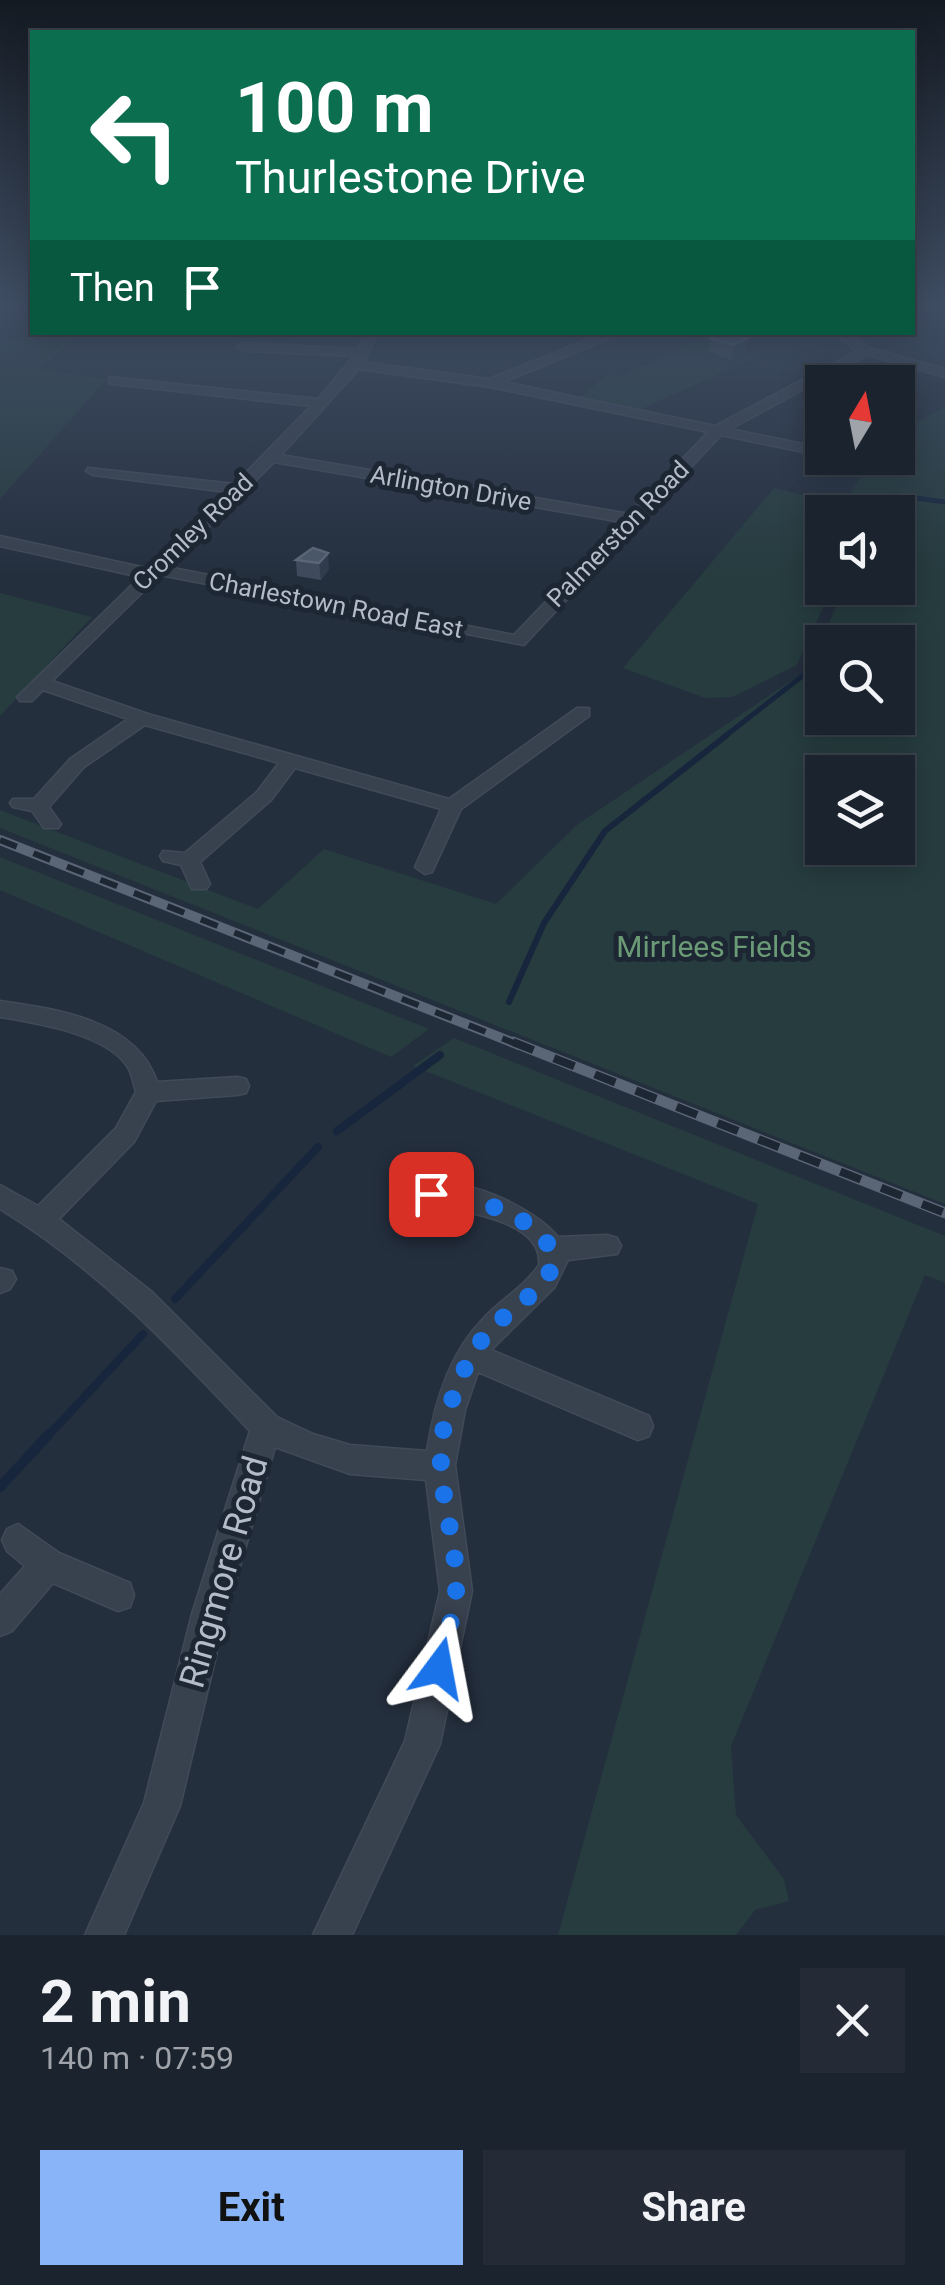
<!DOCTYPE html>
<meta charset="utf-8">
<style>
body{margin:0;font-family:Roboto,sans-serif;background:#242b36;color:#f1f3f6;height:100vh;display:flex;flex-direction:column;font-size:38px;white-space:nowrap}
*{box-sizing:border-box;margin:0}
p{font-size:32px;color:#a0a4aa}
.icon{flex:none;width:55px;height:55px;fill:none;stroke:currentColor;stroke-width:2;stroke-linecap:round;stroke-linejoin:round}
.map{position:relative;height:1935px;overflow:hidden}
.drawer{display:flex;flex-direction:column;background:#1b232e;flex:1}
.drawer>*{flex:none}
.banner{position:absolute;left:30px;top:30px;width:885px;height:305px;border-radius:0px;box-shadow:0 5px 25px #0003,0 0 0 2px #39404a;background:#0b6e4f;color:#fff;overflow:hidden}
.needle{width:65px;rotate:10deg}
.buttons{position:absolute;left:805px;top:365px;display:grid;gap:20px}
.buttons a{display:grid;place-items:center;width:110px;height:110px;border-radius:0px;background:#1b232e;box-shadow:0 5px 25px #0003,0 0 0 2px #39404a;font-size:50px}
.pin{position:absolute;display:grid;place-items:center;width:85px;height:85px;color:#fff;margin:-42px;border-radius:20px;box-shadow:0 5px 15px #0006}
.me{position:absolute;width:110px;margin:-55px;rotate:13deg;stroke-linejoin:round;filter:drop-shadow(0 0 8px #0008)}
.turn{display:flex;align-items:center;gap:35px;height:210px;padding:0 40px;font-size:45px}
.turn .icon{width:130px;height:130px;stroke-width:2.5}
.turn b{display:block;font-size:70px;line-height:85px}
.then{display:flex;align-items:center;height:95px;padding:0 40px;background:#0003;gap:20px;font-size:38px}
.round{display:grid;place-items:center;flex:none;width:105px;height:105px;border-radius:0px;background:#242b36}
.overview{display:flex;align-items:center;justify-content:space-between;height:170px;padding:0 40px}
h1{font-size:60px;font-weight:700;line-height:75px}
.action{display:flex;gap:20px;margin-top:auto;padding:20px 40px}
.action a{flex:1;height:115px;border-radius:0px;background:#8ab4f8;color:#111;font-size:40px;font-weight:700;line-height:115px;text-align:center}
.action a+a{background:#242b36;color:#f1f3f6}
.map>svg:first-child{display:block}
.green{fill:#263c3f;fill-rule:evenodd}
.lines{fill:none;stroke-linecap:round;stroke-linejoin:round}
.stream-far4{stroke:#17263c;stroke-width:4}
.stream-far3{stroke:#17263c;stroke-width:5}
.stream-far2{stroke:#17263c;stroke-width:6}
.stream-far1{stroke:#17263c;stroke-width:8}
.stream{stroke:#17263c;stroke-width:10}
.minor-casing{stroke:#414a57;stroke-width:3}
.tertiary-casing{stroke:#414a57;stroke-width:2}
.minor{fill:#38414e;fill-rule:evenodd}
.tertiary{fill:#38414e;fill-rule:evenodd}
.rail-far1-casing{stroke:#5a6575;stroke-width:10}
.rail-casing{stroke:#5a6575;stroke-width:11}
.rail-far1{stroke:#1d2633;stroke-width:6;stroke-dasharray:18;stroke-linecap:butt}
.rail{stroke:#1d2633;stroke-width:8;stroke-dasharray:22;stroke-linecap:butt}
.wall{fill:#3f4b5c}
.shaded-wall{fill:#2f3b4b}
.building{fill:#4b5868;stroke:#5c6777;stroke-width:2.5}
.route{stroke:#1a73e8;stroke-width:18;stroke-dasharray:0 32.4}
.labels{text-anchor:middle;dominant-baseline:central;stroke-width:10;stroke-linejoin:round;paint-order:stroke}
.far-street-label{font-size:25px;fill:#b4bcc9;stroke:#1d2633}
.park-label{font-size:30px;fill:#6b9a76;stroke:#1d2633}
.near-street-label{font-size:35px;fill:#b4bcc9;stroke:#1d2633}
</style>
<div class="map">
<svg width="945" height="1935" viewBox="0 0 945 1935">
<rect width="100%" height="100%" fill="#242f3e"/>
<path class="green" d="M715 333 756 357 641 409 580 397 609 374 620 377Z
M77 336 38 370 107 379 0 499V342Z
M945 406V1204L0 828V810L258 909 324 849 496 904 578 824 810 668 844 588H898V512H878L880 506 847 498 874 458H898V434ZM822 642H898V718H822ZM822 772H898V848H822Z
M774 488 866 509 865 512H822V588H832L797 665 732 697 705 698 623 668Z
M0 593 92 617 0 716Z
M0 857 429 1029 391 1057 0 890Z
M454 1038 945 1236V1283L925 1275 731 1746 736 1815 784 1879 789 1901 755 1910 736 1935H558L758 1204 413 1066Z"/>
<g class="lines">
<path class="stream-far4" d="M895 495 904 496"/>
<path class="stream-far3" d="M895 495 945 502
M724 737 814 667"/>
<path class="stream-far2" d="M509 1002 544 923 605 831 727 735"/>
<path class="stream-far1" d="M337 1131 440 1055
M175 1299 318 1147
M47 1437 143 1334"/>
<path class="stream" d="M0 1487 49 1434"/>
<defs>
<path id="minor" d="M912 306H945V309L912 312Z
M366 332H378L364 362 489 379 607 332H625L504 382 715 426 857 351 832 332H847L870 348 945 369V377L867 355 730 429 822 448V456L721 435 524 645 160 575 52 681 148 714 449 799 577 708H589V716L461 809 432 872 425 874 415 867 441 809 295 768 271 800 200 862 210 884 206 889H192L181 865 163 861 160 856 163 851 185 853 257 792 279 763 145 725 84 767 49 807 61 824 58 828H44L32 811 13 807 10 803 13 799H34L70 759 128 719 43 690 32 701H20L17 697 140 577 0 546V536L146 568 227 492 93 475 86 471 88 468 235 484 311 406 113 384 109 383V377L318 399 354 356 243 351 237 347 243 343 358 349ZM359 369 490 387 708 432 630 514 281 455ZM274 462 622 522 514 635 168 567Z
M841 458H865L869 461 862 465Z
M0 1001C56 1009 137 1020 157 1082L237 1077 246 1079 249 1086 246 1093 237 1095 156 1101 134 1142 59 1219 152 1292 277 1417 313 1434 350 1445 427 1451C434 1404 448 1355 482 1320 500 1300 524 1287 539 1265 544 1217 451 1211 422 1202L418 1194 422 1186C461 1173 533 1207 558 1237L607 1235 617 1238 621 1246 617 1254 568 1260 554 1288 491 1350 649 1416 653 1426 649 1436 638 1440 478 1372 465 1410 455 1465 472 1591 440 1744 352 1935H313L405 1741 440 1591 426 1480 350 1474 275 1447 226 1614 180 1806 124 1935H85L144 1803 192 1614 250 1431C173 1349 97 1268 0 1209V1185L38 1206 116 1128 136 1092C134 1085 132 1076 129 1069 109 1034 36 1023 0 1017Z
M0 1268 12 1271 16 1279 10 1289 0 1293Z
M18 1524 59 1553 130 1583 134 1595 130 1607 118 1611 53 1583 12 1631 0 1636V1594L25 1566 7 1551 2 1540 7 1529Z"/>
<path id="tertiary" d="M0 306H29L0 312Z"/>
</defs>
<use href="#minor" class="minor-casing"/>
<use href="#tertiary" class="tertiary-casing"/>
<use href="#minor" class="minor"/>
<use href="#tertiary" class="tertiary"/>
<defs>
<path id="rail-far1" d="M0 840 519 1045"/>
<path id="rail" d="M513 1042 945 1213"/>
</defs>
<use href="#rail-far1" class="rail-far1-casing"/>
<use href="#rail" class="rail-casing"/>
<use href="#rail-far1" class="rail-far1"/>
<use href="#rail" class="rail"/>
</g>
<path class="wall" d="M724 332 746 352 731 359 709 352 711 338Z
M313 548 329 569 321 580 297 576 296 560Z"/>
<path class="shaded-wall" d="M748 338 746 352 731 359 733 345Z
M328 553 329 569 321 580 319 563Z"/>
<path class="building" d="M724 332H730L748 338 733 345 711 338Z
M313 548 328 553 319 563 296 560Z"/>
<linearGradient id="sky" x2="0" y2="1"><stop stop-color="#141a22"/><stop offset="0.53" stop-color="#3f4d63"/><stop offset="1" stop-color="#3f4d63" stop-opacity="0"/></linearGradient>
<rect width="945" height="577" fill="url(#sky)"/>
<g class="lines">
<path class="route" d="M431 1194C471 1196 543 1215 555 1260 547 1288 513 1307 493 1327 470 1350 456 1385 447 1416 428 1475 459 1533 456 1592 454 1617 444 1644 439 1668"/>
</g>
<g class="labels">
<g class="far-street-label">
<text transform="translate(451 488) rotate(10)">Arlington Drive</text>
<text transform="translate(193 532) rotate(-44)">Cromley Road</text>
<text transform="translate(618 534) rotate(-46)">Palmerston Road</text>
<text transform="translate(336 605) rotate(11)">Charlestown Road East</text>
</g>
<g class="park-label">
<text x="714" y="946">Mirrlees Fields</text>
</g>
<g class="near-street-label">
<text transform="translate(224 1572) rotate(-74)">Ringmore Road</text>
</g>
</g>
</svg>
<div class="buttons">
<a><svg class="needle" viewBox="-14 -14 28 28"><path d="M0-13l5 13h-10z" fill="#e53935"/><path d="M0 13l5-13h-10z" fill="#a0a4aa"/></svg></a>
<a><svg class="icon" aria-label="sound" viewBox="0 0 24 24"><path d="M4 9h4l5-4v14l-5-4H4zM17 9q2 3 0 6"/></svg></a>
<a><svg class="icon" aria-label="search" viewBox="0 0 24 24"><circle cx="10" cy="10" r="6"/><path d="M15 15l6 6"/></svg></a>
<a><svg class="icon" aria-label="layers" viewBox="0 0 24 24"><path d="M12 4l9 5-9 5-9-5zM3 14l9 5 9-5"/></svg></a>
</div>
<div class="pin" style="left:431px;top:1194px;background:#d93025"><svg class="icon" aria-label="arrive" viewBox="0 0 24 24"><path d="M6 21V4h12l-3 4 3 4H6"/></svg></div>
<svg class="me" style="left:439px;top:1668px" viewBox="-20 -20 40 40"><path d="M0-17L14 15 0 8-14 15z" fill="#1a73e8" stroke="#fff" stroke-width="4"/></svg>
<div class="banner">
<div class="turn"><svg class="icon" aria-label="left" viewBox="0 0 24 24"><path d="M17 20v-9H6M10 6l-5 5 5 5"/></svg><div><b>100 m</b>Thurlestone Drive</div></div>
<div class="then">Then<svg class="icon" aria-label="arrive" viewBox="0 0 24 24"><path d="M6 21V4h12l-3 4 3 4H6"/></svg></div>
</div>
</div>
<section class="drawer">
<div class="overview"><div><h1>2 min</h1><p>140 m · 07:59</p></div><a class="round"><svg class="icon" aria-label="close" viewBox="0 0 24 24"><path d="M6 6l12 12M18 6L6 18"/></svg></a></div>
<div class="action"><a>Exit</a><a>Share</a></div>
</section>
